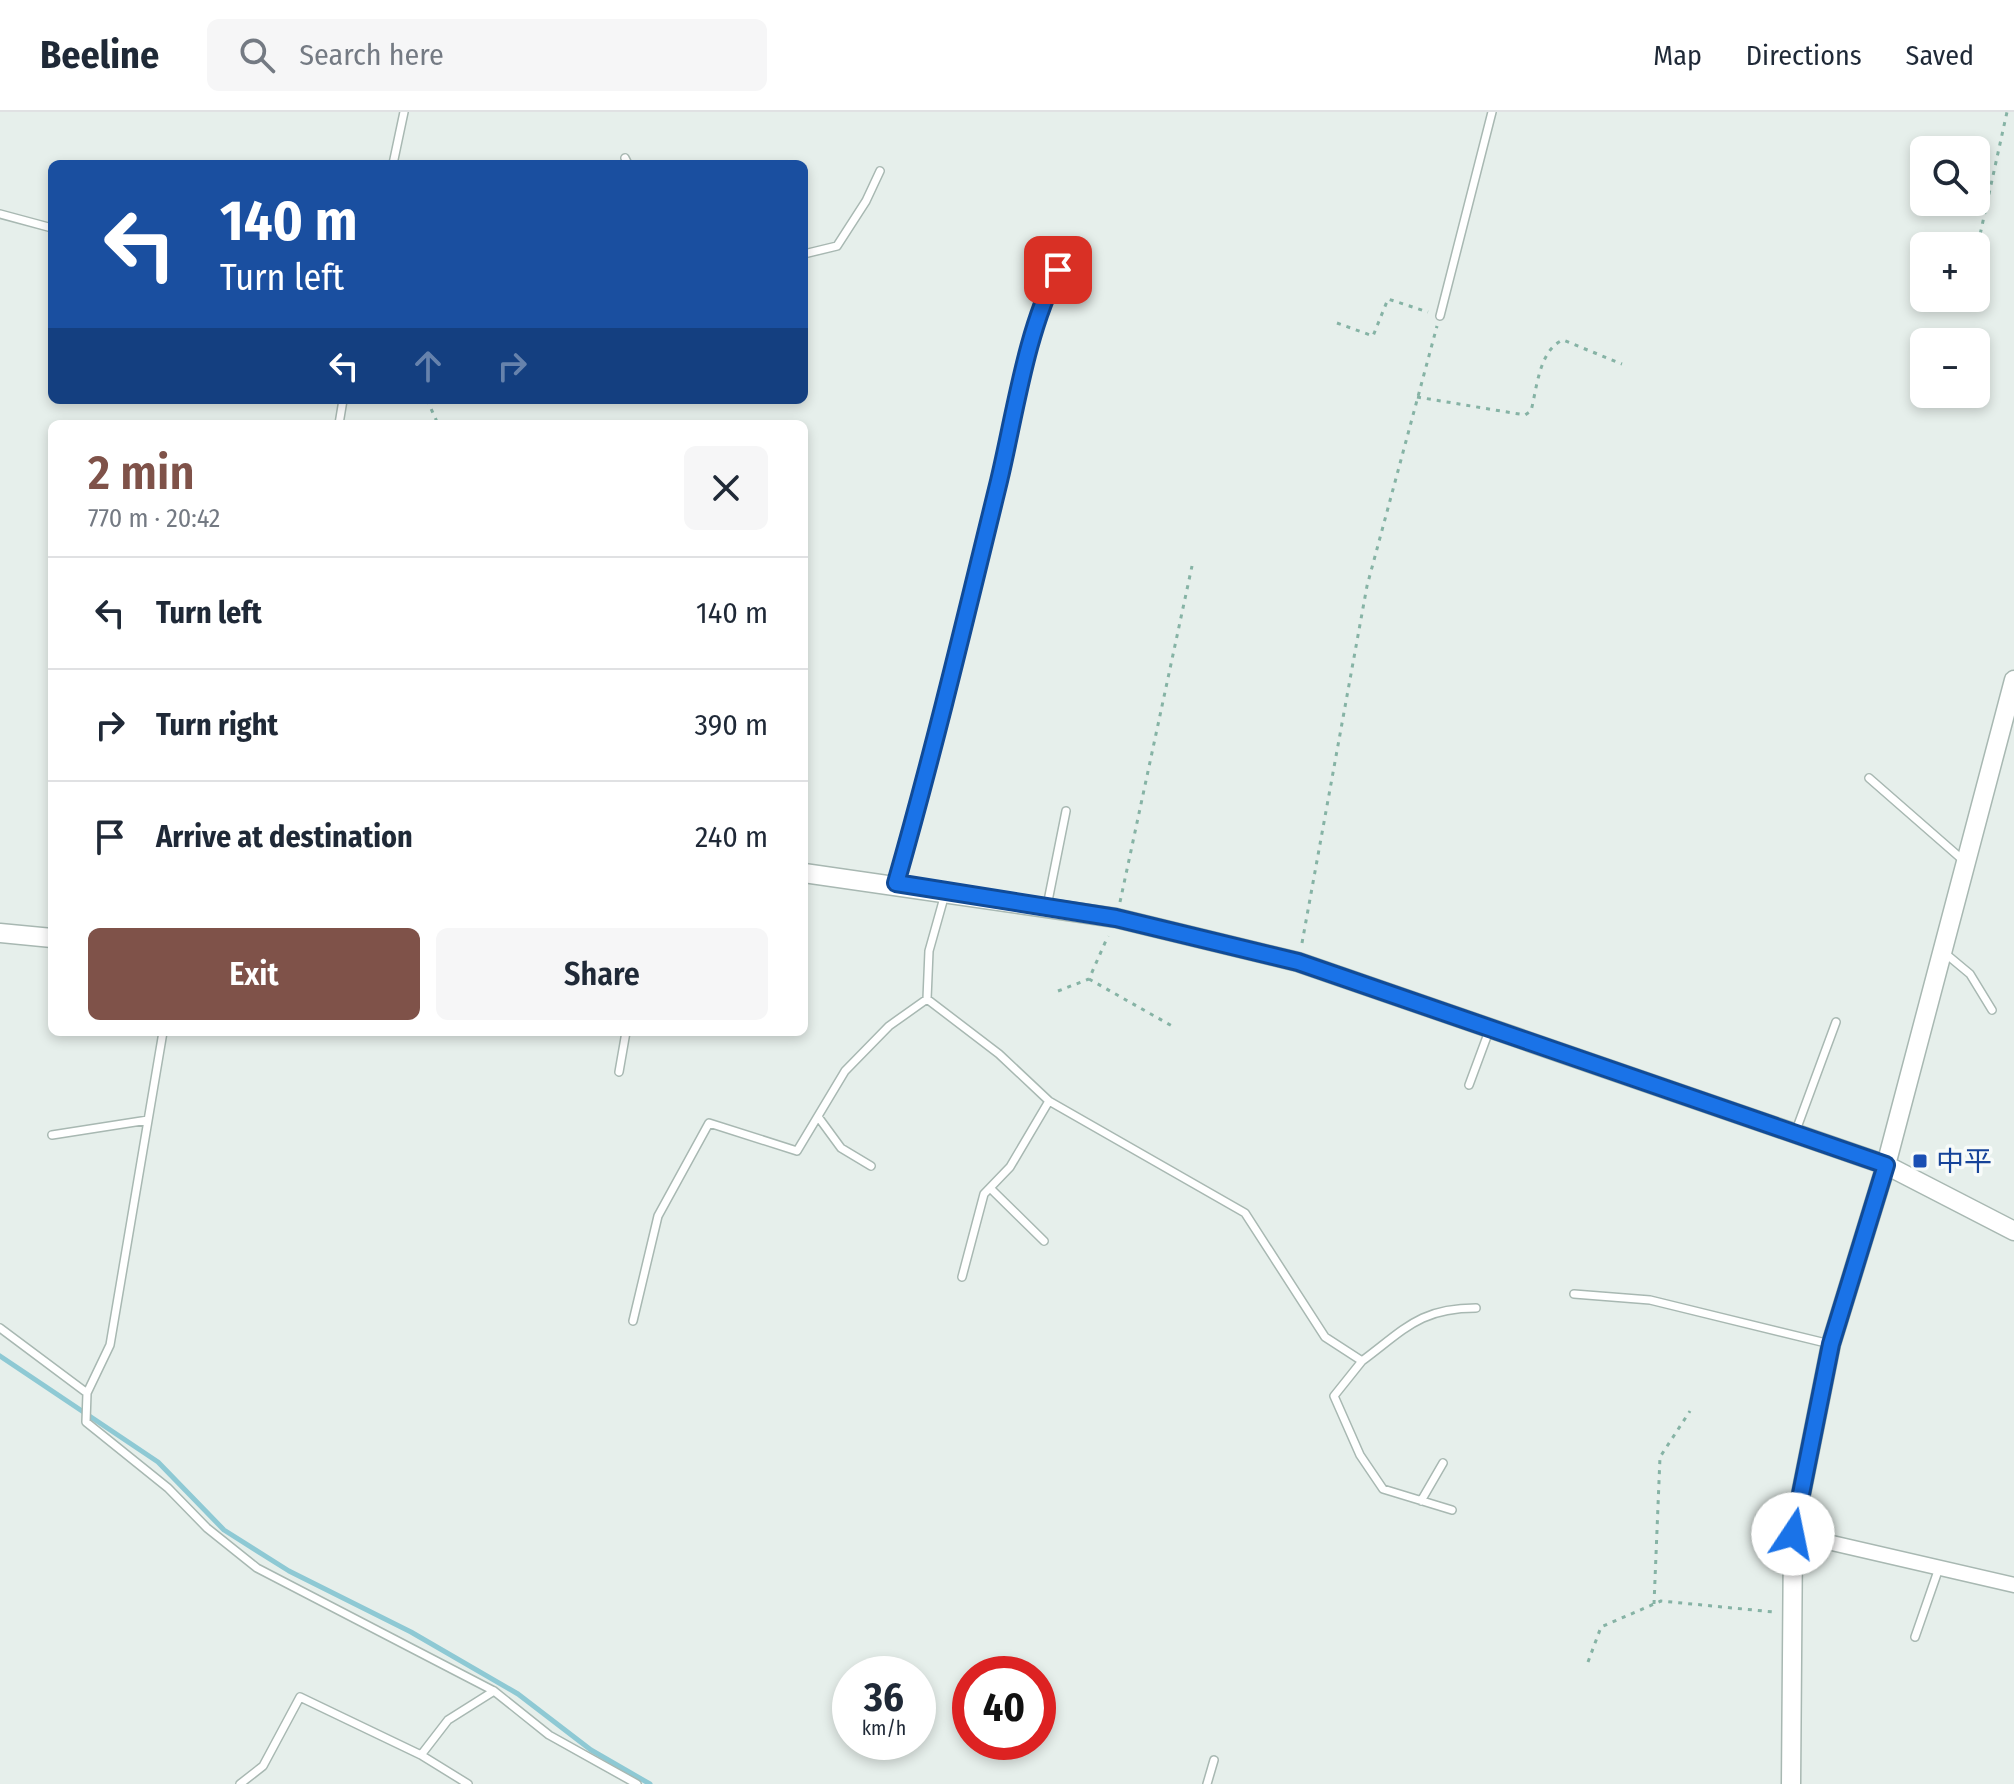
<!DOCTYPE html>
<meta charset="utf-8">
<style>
body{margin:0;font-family:"Fira Sans Condensed","Noto Sans TC",sans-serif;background:#f6f6f7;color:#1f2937;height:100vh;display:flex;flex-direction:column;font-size:30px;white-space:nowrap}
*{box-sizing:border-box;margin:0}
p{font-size:26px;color:#747a83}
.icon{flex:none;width:44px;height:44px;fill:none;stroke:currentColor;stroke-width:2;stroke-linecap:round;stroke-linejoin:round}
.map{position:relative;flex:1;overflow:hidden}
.panel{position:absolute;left:48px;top:308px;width:760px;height:616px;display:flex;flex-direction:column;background:#fff;border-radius:12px;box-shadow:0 4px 12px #0003}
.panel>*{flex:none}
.guide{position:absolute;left:48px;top:48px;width:760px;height:244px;border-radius:12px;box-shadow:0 4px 12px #0003;background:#1a4fa0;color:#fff;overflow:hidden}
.controls{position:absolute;left:1910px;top:24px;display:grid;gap:16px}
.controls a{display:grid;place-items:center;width:80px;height:80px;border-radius:12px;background:#fff;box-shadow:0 4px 12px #0003;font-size:40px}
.speed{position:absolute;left:832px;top:1544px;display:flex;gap:16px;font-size:40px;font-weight:700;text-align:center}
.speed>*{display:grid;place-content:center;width:104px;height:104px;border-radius:50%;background:#fff;box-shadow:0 4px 12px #0003;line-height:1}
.speed small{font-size:20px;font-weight:400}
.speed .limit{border:12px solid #d22;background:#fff;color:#111}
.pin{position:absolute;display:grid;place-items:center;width:68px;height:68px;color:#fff;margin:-34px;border-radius:16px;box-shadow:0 4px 12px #0006}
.me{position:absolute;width:88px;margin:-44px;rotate:11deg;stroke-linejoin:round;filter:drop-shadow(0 0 6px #0008)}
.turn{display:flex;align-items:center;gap:28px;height:168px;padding:0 40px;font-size:36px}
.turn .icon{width:104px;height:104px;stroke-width:2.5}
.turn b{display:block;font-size:56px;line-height:68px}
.lanes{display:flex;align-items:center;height:76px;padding:0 40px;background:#0003;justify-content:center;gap:40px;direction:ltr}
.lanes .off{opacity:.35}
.round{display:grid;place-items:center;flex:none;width:84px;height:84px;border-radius:12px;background:#f6f6f7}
.headline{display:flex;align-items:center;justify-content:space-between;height:136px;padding:0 40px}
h1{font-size:48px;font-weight:600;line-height:60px;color:#7f5249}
.button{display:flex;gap:16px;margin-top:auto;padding:16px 40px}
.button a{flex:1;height:92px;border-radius:12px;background:#7f5249;color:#fff;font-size:32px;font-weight:600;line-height:92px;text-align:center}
.button a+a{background:#f6f6f7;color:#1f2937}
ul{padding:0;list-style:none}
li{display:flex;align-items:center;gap:24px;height:112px;padding:0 40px;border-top:2px solid #e0e1e3}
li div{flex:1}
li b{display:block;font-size:30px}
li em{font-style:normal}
header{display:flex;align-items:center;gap:48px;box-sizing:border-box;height:112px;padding:0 40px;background:#fff;border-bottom:2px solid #e0e1e3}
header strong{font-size:38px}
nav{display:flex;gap:44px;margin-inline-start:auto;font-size:28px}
.search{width:560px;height:72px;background:#f6f6f7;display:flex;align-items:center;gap:20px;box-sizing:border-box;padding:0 28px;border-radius:12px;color:#747a83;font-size:30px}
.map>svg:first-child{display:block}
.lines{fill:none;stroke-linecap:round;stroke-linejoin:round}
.stream{stroke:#8ec9d4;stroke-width:5}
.service-casing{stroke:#a8b8b2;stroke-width:10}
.minor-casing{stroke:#a8b8b2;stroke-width:17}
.tertiary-casing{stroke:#a8b8b2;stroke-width:21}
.path{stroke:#86b3a5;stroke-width:3;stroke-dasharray:4 6;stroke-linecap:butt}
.service{stroke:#fff;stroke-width:7}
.minor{stroke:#fff;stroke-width:14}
.tertiary{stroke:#fff;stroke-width:18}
.route-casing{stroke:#114b97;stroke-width:20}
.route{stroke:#1a73e8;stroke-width:14}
.transit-dot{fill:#1a4fb4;stroke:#f7fbf9;stroke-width:3}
.labels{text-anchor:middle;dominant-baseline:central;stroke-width:7;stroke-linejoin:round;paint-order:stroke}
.transit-label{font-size:28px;fill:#164399;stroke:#f7fbf9;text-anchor:start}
</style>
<header>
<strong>Beeline</strong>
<div class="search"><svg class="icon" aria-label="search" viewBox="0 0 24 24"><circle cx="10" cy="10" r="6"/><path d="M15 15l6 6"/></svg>Search here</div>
<nav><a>Map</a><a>Directions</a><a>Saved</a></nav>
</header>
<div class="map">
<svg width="2014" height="1672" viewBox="0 0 2014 1672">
<rect width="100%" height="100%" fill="#e6efeb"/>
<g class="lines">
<path class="stream" d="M0 1244 158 1350 224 1418 289 1459 411 1520 518 1582 591 1638 650 1672"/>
<defs>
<path id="service" d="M625 46 628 52
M393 52 404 0
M0 102 52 116
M804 142 837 134 866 89 880 59
M1440 204 1492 0
M339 312 343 288
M1869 666 1964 749
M896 771C933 643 964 513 995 383 1015 302 1029 215 1067 140
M945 782 929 839 927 887 999 942 1049 989 1245 1101 1325 1225 1362 1249 1334 1284 1360 1343 1383 1377 1452 1398
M1047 794 1066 699
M1946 842 1970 862 1992 898
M163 920 110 1233 87 1281 86 1310 168 1376 207 1416 257 1456 494 1579 549 1623 637 1672
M619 960 626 920
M1469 973 1489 919
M819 1006 841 1036 871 1054
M1795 1021 1836 910
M52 1023 148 1008
M990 1076 1044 1129
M962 1165 984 1082 1010 1055 1049 989
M1574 1182 1650 1188 1830 1232
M633 1209 658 1104 709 1011 797 1039 845 959 889 914 927 887
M0 1216 87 1281
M1362 1249C1405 1217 1420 1196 1476 1196
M1421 1389 1443 1351
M1915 1525 1939 1456
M240 1672 263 1654 300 1585 421 1643
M468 1672 421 1643 448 1608 494 1579
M1207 1672 1214 1648"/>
<path id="minor" d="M1793 1422 2014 1473"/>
<path id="tertiary" d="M804 761 1116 806 1298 850 1886 1053 2014 1119
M0 821 52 826
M1791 1672 1793 1422 1831 1232 1886 1053 2014 568"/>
</defs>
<use href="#service" class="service-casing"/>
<use href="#minor" class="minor-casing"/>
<use href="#tertiary" class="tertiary-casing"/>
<path class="path" d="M1976 141 2007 0
M1337 211 1373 224 1388 187 1428 200
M1417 285 1525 303 1531 299C1537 276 1539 238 1563 228L1622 252
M427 288 438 312
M1120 790 1192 454
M1302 831 1367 474 1437 214
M1089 867 1172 914
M1058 879 1089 867 1108 824
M1654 1492 1660 1345 1690 1299
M1588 1550 1601 1515 1661 1489 1774 1500"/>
<use href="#service" class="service"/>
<use href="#minor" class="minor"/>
<use href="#tertiary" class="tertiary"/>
</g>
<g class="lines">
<defs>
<path id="route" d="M1058 158C1026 219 1015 302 999 369 966 504 934 638 896 771L1116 806 1298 850 1886 1053 1831 1232 1793 1422"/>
</defs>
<use href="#route" class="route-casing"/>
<use href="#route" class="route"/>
</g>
<rect class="transit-dot" x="1912" y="1041" width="16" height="16" rx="4"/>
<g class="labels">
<g class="transit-label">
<text x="1936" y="1049">中平</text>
</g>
</g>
</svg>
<div class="controls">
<a><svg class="icon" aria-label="search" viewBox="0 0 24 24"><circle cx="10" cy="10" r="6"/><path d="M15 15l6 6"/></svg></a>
<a>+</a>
<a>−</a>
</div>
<div class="speed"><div>36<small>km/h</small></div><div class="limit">40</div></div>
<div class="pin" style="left:1058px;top:158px;background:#d93025"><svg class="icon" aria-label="arrive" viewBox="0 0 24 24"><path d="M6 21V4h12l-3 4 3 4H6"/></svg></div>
<svg class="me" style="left:1793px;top:1422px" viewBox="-20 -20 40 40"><circle r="19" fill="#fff"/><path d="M0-13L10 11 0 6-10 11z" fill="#1a73e8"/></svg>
<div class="guide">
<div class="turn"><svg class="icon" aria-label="left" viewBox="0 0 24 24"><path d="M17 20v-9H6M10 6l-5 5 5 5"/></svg><div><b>140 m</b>Turn left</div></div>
<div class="lanes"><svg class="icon" aria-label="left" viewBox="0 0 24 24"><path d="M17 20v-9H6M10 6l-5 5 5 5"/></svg><svg class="icon off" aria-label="ahead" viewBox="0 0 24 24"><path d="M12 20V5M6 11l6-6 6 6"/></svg><svg class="icon off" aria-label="right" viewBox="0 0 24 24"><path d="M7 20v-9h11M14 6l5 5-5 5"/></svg></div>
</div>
<section class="panel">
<div class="headline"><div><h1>2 min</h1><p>770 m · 20:42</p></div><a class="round"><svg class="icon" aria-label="close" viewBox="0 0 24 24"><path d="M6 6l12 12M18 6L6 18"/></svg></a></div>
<ul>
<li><svg class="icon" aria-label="left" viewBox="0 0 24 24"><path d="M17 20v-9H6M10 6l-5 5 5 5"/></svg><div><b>Turn left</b></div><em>140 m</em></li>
<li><svg class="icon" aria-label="right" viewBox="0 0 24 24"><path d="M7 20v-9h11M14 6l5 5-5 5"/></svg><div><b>Turn right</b></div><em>390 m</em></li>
<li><svg class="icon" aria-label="arrive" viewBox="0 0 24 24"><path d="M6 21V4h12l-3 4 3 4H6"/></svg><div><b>Arrive at destination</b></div><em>240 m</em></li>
</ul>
<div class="button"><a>Exit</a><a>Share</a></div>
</section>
</div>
